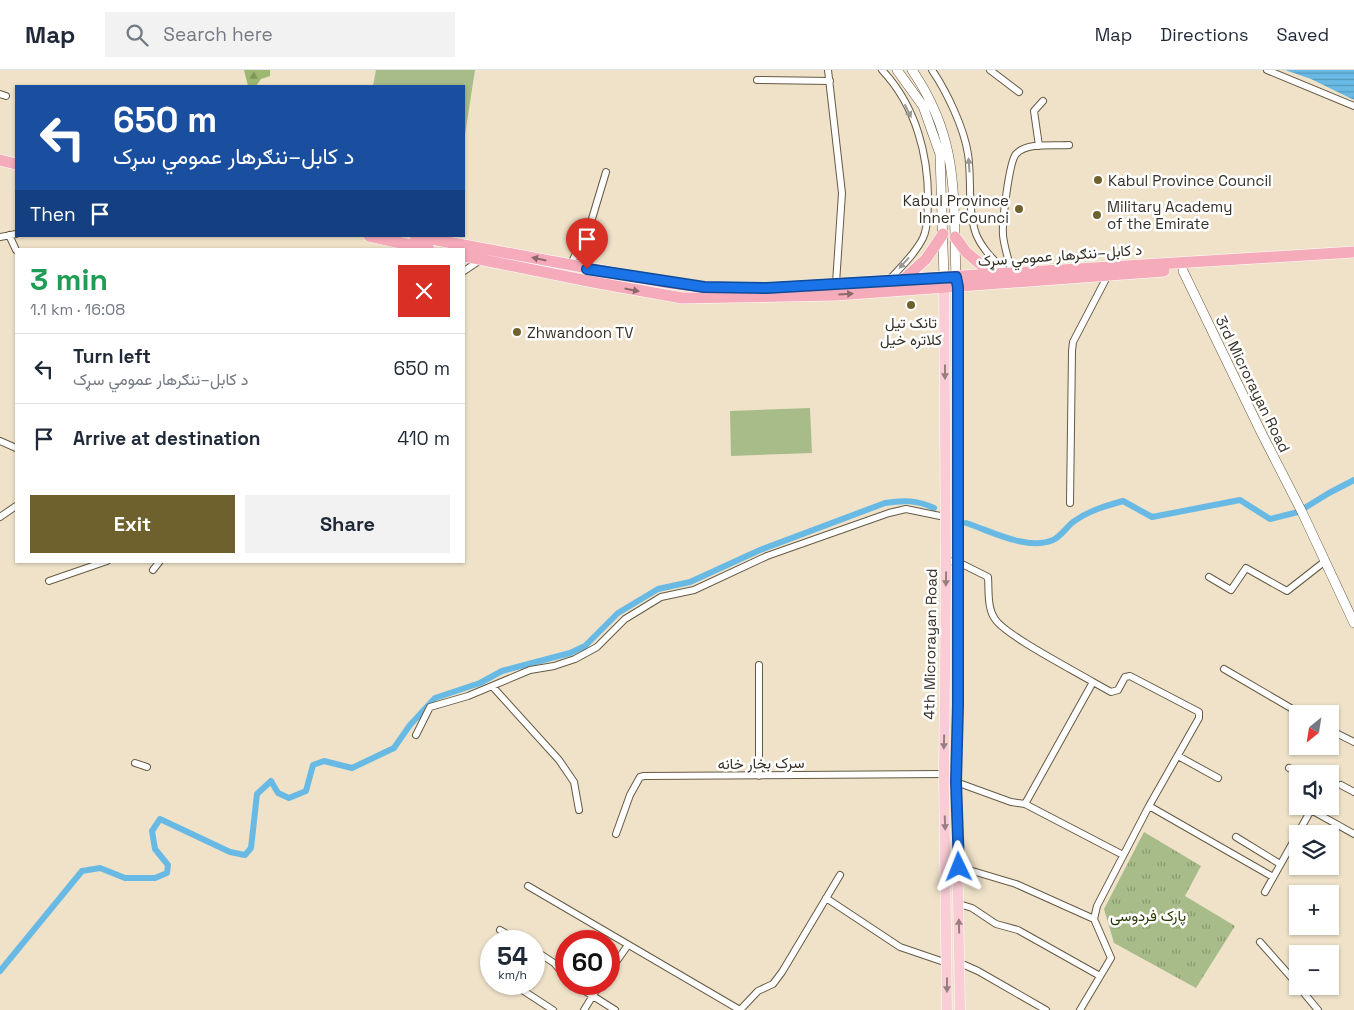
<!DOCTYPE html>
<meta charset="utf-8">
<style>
body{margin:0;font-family:"Space Grotesk",Vazirmatn,sans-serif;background:#f2f2f3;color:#1f2937;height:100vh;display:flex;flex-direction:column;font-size:19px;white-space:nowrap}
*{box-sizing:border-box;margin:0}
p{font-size:16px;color:#747a83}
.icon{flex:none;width:28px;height:28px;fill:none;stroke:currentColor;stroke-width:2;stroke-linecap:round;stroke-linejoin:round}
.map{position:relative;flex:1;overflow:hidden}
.panel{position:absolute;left:15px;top:178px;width:450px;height:315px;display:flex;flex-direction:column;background:#fff;border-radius:0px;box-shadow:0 1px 4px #0004}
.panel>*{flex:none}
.hud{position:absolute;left:15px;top:15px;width:450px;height:152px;border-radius:0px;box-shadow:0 1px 4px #0004;background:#1a4fa0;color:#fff;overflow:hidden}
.needle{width:32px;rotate:210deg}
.controls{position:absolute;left:1289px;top:635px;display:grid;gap:10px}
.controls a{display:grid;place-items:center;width:50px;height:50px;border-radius:0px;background:#fff;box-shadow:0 1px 4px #0004;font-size:25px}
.speed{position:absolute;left:480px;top:860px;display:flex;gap:10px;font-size:25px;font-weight:700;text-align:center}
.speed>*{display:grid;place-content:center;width:65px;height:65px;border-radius:50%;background:#fff;box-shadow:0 1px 4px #0004;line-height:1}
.speed small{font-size:12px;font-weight:400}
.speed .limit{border:8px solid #d22;background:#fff;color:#111}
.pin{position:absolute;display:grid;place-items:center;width:42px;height:42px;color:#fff;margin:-51px -21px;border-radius:50% 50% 50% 0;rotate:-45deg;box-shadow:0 0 5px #0007}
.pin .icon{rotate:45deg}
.me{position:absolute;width:55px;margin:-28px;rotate:358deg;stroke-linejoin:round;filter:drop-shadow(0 0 4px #0008)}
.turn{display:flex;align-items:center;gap:18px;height:105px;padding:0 15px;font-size:22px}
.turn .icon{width:65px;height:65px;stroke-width:2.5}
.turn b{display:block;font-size:35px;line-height:42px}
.then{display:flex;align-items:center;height:48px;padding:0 15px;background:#0003;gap:10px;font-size:19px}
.round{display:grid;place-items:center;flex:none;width:52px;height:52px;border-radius:0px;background:#f2f2f3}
.head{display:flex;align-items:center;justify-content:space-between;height:85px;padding:0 15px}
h1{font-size:30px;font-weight:600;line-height:38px;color:#1e9e55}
.action{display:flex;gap:10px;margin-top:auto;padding:10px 15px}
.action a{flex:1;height:58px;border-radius:0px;background:#6f612e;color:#fff;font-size:20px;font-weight:600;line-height:58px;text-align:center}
.action a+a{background:#f2f2f3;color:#1f2937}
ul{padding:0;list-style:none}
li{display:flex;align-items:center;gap:15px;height:70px;padding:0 15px;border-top:1px solid #e0e1e3}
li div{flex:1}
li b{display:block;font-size:19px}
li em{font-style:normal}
header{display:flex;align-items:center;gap:30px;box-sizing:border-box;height:70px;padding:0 25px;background:#fff;border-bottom:1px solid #e0e1e3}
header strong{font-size:24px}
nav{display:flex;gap:28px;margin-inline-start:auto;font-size:18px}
.search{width:350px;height:45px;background:#f2f2f3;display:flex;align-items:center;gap:12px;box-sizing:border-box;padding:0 18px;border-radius:0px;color:#747a83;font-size:19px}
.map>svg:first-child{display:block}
.grass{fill:url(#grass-tufts)}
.forest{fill:url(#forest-firs)}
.pitch{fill:#a8bc89}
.water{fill:url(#water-rules)}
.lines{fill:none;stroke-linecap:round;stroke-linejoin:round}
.canal{stroke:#68bae5;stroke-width:6}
.street-casing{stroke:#655a44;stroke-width:8}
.secondary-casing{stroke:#655a44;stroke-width:10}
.primary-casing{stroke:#fff;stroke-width:11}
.highway-casing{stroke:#fff;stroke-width:12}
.street{stroke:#fff;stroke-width:6}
.secondary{stroke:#fff;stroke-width:9}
.primary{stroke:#facdd6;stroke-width:10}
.highway{stroke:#f6abba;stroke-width:11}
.oneway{fill:#9a9893}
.oneway2{fill:#8c6869}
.oneway3{fill:#987f7e}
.route-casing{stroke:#114b97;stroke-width:12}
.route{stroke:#1a73e8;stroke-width:9}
.poi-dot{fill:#6f612e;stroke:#fff;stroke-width:2}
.labels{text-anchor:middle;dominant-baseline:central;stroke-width:5;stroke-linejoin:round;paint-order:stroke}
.poi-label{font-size:15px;fill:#363127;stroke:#fff;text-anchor:start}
.street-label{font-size:15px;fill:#363127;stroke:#fff}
.park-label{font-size:15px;fill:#2b3b04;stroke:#fff}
</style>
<header>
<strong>Map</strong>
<div class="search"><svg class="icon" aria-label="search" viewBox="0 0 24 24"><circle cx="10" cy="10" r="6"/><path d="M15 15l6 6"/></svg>Search here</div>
<nav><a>Map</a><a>Directions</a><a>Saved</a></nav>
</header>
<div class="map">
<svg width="1354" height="940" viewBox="0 0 1354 940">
<defs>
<pattern id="grass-tufts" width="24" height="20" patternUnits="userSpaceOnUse" patternTransform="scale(1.25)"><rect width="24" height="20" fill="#a8bc89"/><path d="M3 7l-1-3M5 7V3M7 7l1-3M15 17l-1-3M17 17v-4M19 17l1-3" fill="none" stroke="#8a9970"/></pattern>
<pattern id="forest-firs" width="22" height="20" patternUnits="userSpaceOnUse" patternTransform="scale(1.25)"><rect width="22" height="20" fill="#9db870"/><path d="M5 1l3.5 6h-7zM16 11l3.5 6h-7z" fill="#81965c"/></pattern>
<pattern id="water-rules" width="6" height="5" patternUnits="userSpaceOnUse" patternTransform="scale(1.25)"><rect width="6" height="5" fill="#68bae5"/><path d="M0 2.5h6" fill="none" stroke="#5698ba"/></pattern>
</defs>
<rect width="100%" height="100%" fill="#efe2c9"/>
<path class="grass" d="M1144 762 1201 796 1185 826 1235 856 1196 918 1114 873 1104 839Z"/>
<path class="forest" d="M244 0H270V6L261 9 256 16H248Z"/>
<path class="pitch" d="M376 0H475L464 71V16H373Z
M810 338 812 383 731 386 730 341Z"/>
<path class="water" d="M1285 0H1354V30L1311 9Z"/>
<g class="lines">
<path class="canal" d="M966 453C991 461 1027 481 1053 470 1060 467 1066 458 1073 452 1088 441 1105 436 1123 431L1152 447 1240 430 1270 449 1298 442 1329 423 1354 410
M0 901 82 801 100 798 125 808H155L167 803 168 795 155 779 152 761 160 749 230 782 245 785 251 778 257 724 271 711 278 723 289 728 306 721 313 695 324 691 352 698 394 678 410 655 435 628 480 613 502 601 570 583 585 576 618 543 658 519 690 512 760 480 885 433C903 430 917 430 934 438"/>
<defs>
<path id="street" d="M828 0 842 123 836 213
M882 0C916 36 929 86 928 134 927 146 928 158 923 168 915 184 901 197 889 210
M932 0C947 22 964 58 968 84 972 110 967 138 976 164 982 179 995 191 1006 203
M990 0 1019 22
M1267 0 1354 36
M757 10 830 11
M0 24 6 26
M1039 76 1034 41 1043 31
M9 165 16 180
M0 167 16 164
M570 196 591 152 606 102
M464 201 482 189
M1012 203C1009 191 1004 177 1003 165 1002 153 1009 92 1016 84 1027 72 1054 76 1069 75
M0 371 16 378
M1070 433 1072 281 1073 272 1108 205
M0 447 16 436
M946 491 958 492 988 507C989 520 987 538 995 549 1005 565 1073 600 1093 612L1025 734
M153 500 160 491
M1209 507 1231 520 1246 498 1287 521 1324 492
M49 511 107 491
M1224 599 1301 644
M1093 612 1111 622 1118 620 1125 607 1130 606 1199 642V648L1149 736
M492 616 559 690 574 712 579 740
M1330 660 1354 672
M416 665 430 637 468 626 530 600 554 596 575 589 597 577 625 549 661 527 694 520 767 486 889 443 906 439 945 447
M1178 686 1218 708
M135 693 147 697
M1289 698 1300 704
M759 706V595
M956 712 1011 732 1025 734 1123 785
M1341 715 1354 722
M616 764 630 725 640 707 644 706 944 704
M1236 767 1280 794
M959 797 1016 814 1094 849 1097 836 1149 736 1273 807
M528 816 740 940
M1265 822 1311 740 1354 764
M826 828 900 877 947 893
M959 834 972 838 996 854 1018 860 1100 906
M500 860 519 871
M1260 872 1298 915
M534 880 554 893 566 907
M960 893 978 901 1046 940
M609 902 628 875
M513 914 553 940
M574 914 615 940
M1298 916 1318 940
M584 940 600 914
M740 940 758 921 773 914 782 902 840 805
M1080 940 1111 888 1094 849"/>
<path id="secondary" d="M897 0 923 36 940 84 944 208
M912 0C960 70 953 126 956 207
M1183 201 1262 364 1302 442 1354 553"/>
<path id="primary" d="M957 209 958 636 956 712 960 940
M944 211 946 502 944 704 947 940"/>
<path id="highway" d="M0 90 16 94
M369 166 429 179
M415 166 669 213 704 217 767 218 1354 182
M955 167 966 182 992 204
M464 186 593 212 682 228 837 225 1164 201
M903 210 926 189 943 164"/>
</defs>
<use href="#street" class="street-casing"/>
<use href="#secondary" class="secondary-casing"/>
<use href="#primary" class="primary-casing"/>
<use href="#highway" class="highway-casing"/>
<use href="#street" class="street"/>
<use href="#secondary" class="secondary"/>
<use href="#primary" class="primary"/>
<use href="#highway" class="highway"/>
</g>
<defs><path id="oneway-solid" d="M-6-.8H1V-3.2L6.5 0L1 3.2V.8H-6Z" transform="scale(1.25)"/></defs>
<g class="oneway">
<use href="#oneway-solid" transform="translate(908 41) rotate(64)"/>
<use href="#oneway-solid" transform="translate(969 95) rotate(-94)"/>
<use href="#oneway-solid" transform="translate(904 193) rotate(132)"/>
</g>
<g class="oneway2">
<use href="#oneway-solid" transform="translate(539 189) rotate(-168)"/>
<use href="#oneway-solid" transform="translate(632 220) rotate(11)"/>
<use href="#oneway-solid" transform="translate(846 224) rotate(-3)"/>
</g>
<g class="oneway3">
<use href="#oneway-solid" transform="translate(945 302) rotate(90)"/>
<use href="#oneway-solid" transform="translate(946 509) rotate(91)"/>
<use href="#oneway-solid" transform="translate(944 672) rotate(91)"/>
<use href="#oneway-solid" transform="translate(945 753) rotate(88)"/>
<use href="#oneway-solid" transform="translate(959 856) rotate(-91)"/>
<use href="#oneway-solid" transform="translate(947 915) rotate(90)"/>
</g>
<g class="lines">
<defs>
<path id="route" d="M587 199 704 217 767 218 956 207 958 217V636L956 712 959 797"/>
</defs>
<use href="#route" class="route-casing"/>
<use href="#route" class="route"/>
</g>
<g class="poi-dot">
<circle cx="1098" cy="110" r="5"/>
<circle cx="1019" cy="139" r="5"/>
<circle cx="1097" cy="145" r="5"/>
<circle cx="911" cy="235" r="5"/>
<circle cx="517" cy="262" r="5"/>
</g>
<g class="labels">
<g class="poi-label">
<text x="1108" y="110">Kabul Province Council</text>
<text x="1009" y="130" text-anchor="end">Kabul Province<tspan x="1009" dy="17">Inner Counci</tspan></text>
<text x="1107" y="136">Military Academy<tspan x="1107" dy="17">of the Emirate</tspan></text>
<text x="911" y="252" text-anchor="middle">تانک تیل<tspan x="911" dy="17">کلاتره خیل</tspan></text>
<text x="527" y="262">Zhwandoon TV</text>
</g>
<g class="street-label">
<text transform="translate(1060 185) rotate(-4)">د کابل–ننګرهار عمومي سړک</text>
<text transform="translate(1253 314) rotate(64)">3rd Microrayan Road</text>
<text transform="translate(930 574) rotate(-89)">4th Microrayan Road</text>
<text transform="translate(761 693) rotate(-1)">سرک بخار خانه</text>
</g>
<g class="park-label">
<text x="1148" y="845">پارک فردوسی</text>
</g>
</g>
</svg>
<div class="controls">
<a><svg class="needle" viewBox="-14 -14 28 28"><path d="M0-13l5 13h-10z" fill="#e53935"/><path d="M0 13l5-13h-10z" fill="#747a83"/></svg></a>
<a><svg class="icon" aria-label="sound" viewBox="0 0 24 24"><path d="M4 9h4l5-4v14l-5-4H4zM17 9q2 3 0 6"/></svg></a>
<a><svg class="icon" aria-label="layers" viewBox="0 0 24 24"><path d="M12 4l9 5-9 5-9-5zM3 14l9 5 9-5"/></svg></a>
<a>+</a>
<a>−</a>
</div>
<div class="speed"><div>54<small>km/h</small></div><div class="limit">60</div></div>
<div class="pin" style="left:587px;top:199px;background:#d93025"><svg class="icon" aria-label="arrive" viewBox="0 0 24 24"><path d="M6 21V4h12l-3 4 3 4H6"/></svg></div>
<svg class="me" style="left:959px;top:797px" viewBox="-20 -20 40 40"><path d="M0-17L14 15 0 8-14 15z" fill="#1a73e8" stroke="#fff" stroke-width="4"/></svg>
<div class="hud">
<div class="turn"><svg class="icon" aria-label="left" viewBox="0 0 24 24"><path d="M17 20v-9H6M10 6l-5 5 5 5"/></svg><div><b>650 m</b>د کابل–ننګرهار عمومي سړک</div></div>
<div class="then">Then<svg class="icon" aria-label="arrive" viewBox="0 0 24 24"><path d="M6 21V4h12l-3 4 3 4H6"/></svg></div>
</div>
<section class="panel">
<div class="head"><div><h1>3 min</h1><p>1.1 km · 16:08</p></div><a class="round" style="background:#d93025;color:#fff"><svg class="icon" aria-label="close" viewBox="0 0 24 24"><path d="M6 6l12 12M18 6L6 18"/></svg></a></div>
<ul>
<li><svg class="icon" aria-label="left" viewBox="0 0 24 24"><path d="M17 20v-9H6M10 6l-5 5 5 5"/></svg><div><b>Turn left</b><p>د کابل–ننګرهار عمومي سړک</p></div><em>650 m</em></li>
<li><svg class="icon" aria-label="arrive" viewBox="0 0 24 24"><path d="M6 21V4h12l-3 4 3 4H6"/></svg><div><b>Arrive at destination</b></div><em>410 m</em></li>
</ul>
<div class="action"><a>Exit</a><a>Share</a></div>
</section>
</div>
